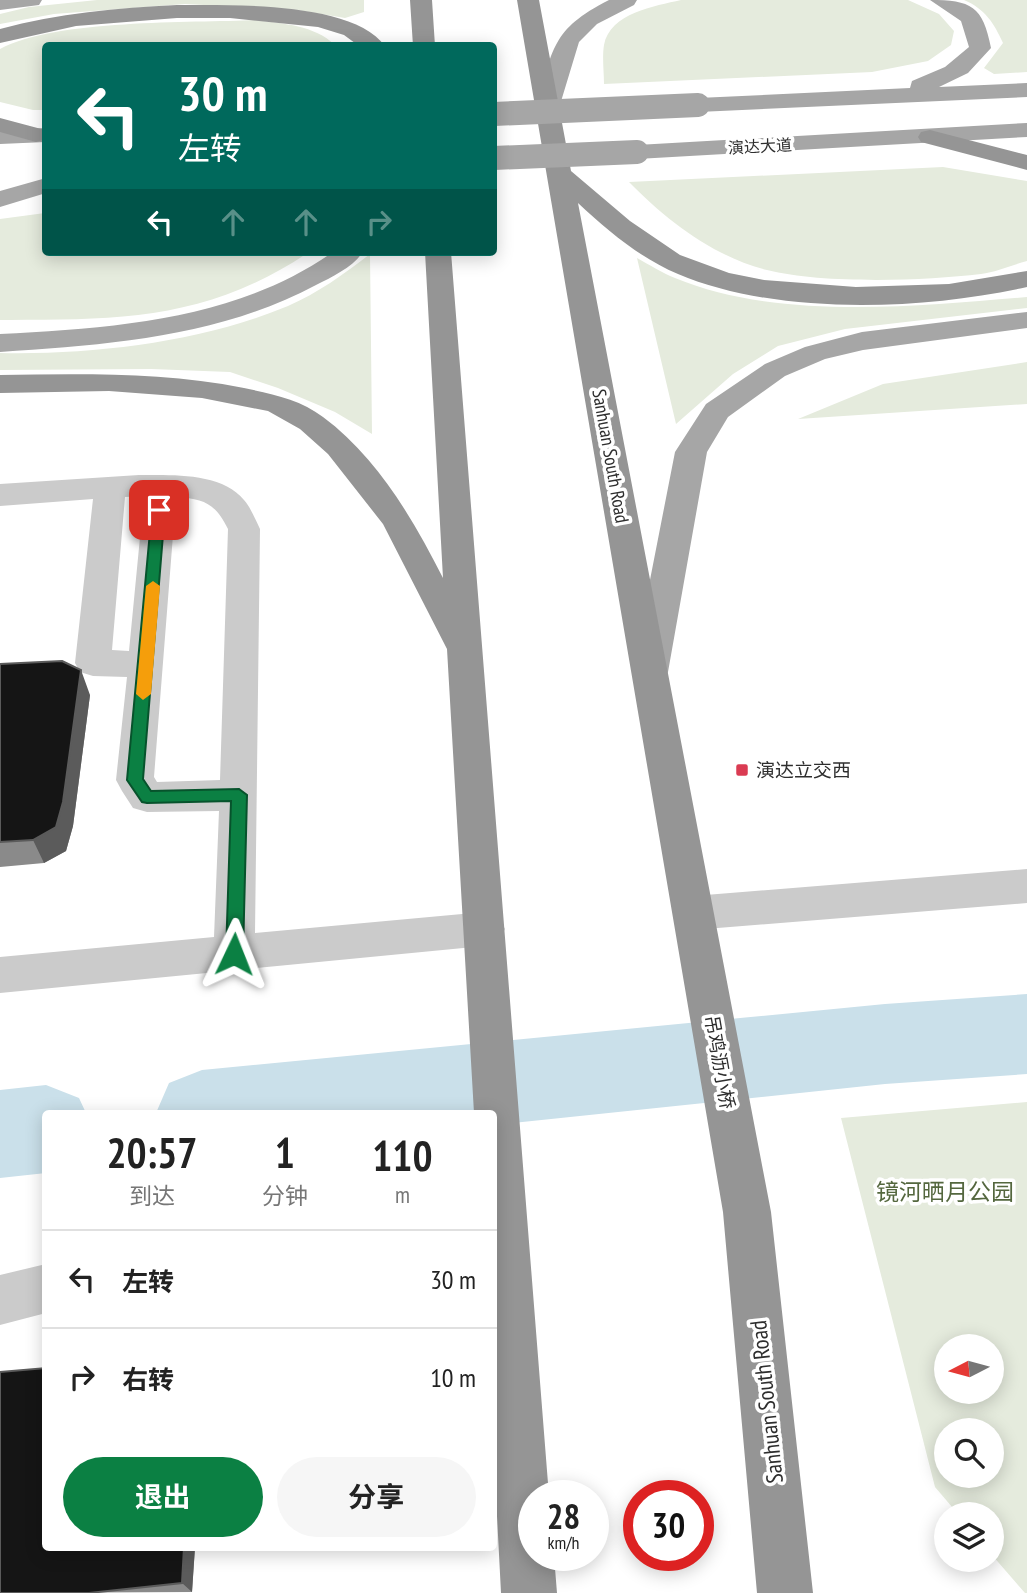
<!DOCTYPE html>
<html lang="zh">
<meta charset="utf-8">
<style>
body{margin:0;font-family:"PT Sans Narrow","Noto Sans SC",sans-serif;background:#f6f6f6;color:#222;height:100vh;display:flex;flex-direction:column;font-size:26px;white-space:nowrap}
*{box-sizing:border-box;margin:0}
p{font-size:23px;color:#767676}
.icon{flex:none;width:38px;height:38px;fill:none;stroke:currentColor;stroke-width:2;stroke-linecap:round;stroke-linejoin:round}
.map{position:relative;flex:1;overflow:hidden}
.details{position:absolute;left:42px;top:1110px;width:455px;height:441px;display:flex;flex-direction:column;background:#fff;border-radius:7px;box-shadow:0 4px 18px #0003}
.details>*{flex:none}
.hud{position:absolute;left:42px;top:42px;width:455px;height:214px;border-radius:7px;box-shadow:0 4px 18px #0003;background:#00695c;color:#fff;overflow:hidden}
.needle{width:46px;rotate:264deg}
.controls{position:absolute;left:934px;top:1334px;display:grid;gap:14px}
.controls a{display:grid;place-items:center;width:70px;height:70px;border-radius:50%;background:#fff;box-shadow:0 4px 18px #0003;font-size:35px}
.speed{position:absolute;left:518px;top:1480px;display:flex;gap:14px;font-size:35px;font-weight:700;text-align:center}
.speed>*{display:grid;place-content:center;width:91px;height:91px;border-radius:50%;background:#fff;box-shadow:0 4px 18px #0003;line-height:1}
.speed small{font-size:18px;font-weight:400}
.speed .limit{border:10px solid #d22;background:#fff;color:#111}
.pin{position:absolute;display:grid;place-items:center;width:60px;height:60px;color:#fff;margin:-30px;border-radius:14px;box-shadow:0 4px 10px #0006}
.me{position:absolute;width:77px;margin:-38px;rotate:2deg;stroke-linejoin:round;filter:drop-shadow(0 0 5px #0008)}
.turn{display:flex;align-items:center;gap:24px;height:147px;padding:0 21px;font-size:32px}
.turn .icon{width:91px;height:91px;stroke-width:2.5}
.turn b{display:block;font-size:49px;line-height:60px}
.lanes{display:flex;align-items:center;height:66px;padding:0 21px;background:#0003;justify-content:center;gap:35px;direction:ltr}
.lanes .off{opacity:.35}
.eta{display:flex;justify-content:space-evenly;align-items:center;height:119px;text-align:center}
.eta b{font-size:42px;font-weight:700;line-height:49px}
.action{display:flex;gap:14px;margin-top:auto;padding:14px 21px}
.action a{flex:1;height:80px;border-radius:42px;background:#0b8043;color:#fff;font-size:28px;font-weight:700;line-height:80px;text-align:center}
.action a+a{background:#f6f6f6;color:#222}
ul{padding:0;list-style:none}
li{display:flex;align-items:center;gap:21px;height:98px;padding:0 21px;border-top:2px solid #e0e0e0}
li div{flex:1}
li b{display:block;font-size:26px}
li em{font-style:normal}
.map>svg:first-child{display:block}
.green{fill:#e5ebdd;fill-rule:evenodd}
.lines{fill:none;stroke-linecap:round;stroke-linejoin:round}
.river{fill:#cae0ea;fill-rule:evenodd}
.minor{fill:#cbcbcb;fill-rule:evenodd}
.major{fill:#a6a6a6;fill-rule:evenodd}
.highway{fill:#959595;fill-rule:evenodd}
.major-bridge{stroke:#a6a6a6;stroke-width:24}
.wall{fill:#8a8a8a}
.shaded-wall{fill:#5b5b5b}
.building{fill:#151515;stroke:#5b5b5b;stroke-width:2}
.route{fill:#0b8043;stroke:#07532c;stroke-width:2}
.slow{fill:#f59e0b}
.poi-dot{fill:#da3b52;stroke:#fff;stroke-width:2.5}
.labels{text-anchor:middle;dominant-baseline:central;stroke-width:7;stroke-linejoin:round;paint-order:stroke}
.far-street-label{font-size:16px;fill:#2e2e2e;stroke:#fff}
.street-label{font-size:19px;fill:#2e2e2e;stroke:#fff}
.poi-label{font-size:19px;fill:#2e2e2e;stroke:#fff;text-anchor:start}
.near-park-label{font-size:23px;fill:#54673e;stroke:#fff}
.near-street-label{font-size:23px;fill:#2e2e2e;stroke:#fff}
</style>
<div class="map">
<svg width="1027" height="1593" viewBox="0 0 1027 1593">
<rect width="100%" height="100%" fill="#fff"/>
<path class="green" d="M97 0H364V12L345 18 297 10 185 4 54 14 0 24V14L29 7Z
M681 0H908L939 14 954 31 951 45 928 61 872 72 604 84C604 72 602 57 604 45 610 13 655 6 681 0Z
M964 0H1027V72L994 74 984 68 1003 43C994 23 985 9 964 0Z
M256 20C284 24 314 25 335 45L46 46 45 110H33L0 102V49C56 19 190 23 256 20Z
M943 167 1027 181V261C1012 265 996 272 981 274 923 281 823 284 767 270 714 257 666 220 629 182Z
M45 213 46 252H309C207 321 118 320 0 320V219Z
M370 254 372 434 335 412 278 388 230 372 151 369 0 370V353C93 355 202 342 288 306 318 293 344 274 370 254Z
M637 258C650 265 662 273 675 278 778 321 918 306 1027 297V308L845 329 778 346 733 374 676 424Z
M1027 362V404L798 419 883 384Z
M1027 1102V1593H1025L992 1555V1514H958L935 1487 841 1118ZM947 1346H992V1391H947ZM947 1430H992V1475H947Z"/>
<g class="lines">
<path class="river" d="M1027 994V1074L885 1084 494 1125V1113H156L169 1083 202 1070 885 1004Z
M46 1085 79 1098 86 1113H46V1173L0 1178V1090Z"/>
<path class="minor" d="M139 475C170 475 222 472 244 500 251 508 255 519 260 529L255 933 484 912 499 917 505 929 499 941 484 946 0 993V957L214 937 219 811 147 812 133 808 122 791 116 780 127 677 93 676 80 672 75 663 93 499 0 506V484ZM144 496 129 651 112 650 125 497ZM176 497C204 499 215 503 228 529L220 780 157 782 154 777Z
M1027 869V903L693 930 679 925 673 913 679 901 693 896Z
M46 1264V1313L0 1325V1275Z"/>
<path class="major" d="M0 0H42L39 5 0 10Z
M609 0H637L634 5 597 24 579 42 559 108 555 113H539L535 108C554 49 550 30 609 0Z
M930 0C971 0 983 6 991 48L968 73 939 87 1027 83V97L698 112 690 110 686 105 690 100 698 98 910 88 912 81 945 67 969 47 961 21Z
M1027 123V137L637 159 628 157 625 152 628 147 637 145Z
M46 128V142L0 144V130Z
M46 178V193L0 207V191Z
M333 252H363C353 267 332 277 316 285 219 337 108 345 0 352V334C115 328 236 320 333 252Z
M1027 312V328L863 350 825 359 785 376 728 417 707 452 668 672 663 681 650 685 637 681 632 672 675 452 706 404 765 364 805 347 862 332Z"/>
<path class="highway" d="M410 0H432L435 46H413Z
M517 0H539L571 171 630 221 680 255 729 273 764 280 856 287 949 284 1027 271V287C924 310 777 316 678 274 640 258 608 231 578 203L771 1212 813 1593H757L723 1212Z
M177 5C228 5 353 1 385 46H359L344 35 318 27 230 18H177L76 26 0 43V29C58 13 117 8 177 5Z
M0 118 45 130 46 139 36 142 0 132Z
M930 130 1027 155V170L921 142 918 137 921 132Z
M425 252H451L549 1496H534V1556H554L557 1593H501L494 1458V1113H474L447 649 383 524 328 454 300 429 268 411 202 398 109 391 0 393V375C82 374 163 372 244 388 272 394 300 399 323 417 377 457 413 519 443 578Z"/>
<path class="major-bridge" d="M494 114 698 105
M494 158 637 152"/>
</g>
<path class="wall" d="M0 664 90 695 73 826 66 851 44 863 0 867Z
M46 1547H195L192 1592 0 1593Z"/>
<path class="shaded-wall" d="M81 670 90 695 73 826 66 851 44 863 33 840Z
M184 1547H195L192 1592 182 1583Z"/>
<path class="building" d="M62 661 81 670 63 802 56 827 33 840 0 842V664Z
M46 1368V1547H184L182 1583 89 1593H0V1372Z"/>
<path class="route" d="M159 506 165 510 143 779 151 791 239 789 247 795 243 954 240 959 234 961 228 959 226 954 231 801 147 803 142 802 127 780 152 510Z"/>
<path class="slow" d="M153 581 160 586 151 694 143 700 136 694 146 586Z"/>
<rect class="poi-dot" x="735" y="763" width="14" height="14" rx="3.5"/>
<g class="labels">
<g class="far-street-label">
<text transform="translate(760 146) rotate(-3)">演达大道</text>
</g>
<g class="street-label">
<text transform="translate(611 456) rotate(80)">Sanhuan South Road</text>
<text transform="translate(720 1062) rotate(80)">吊鸡沥小桥</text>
</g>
<g class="poi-label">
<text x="756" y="770">演达立交西</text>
</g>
<g class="near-park-label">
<text x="945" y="1191">镜河晒月公园</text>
</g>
<g class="near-street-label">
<text transform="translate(766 1402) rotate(-96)">Sanhuan South Road</text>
</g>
</g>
</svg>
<div class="controls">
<a><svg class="needle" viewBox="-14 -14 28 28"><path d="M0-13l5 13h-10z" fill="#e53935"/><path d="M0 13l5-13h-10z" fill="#767676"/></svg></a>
<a><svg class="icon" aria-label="search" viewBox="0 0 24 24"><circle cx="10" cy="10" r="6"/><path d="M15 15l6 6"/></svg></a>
<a><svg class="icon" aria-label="layers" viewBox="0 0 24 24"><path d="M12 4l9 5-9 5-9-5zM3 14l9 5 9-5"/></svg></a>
</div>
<div class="speed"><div>28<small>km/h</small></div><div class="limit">30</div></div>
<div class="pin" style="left:159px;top:510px;background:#d93025"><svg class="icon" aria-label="arrive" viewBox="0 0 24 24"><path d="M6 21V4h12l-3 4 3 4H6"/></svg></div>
<svg class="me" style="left:234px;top:954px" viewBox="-20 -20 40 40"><path d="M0-17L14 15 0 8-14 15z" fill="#0b8043" stroke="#fff" stroke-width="4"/></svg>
<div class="hud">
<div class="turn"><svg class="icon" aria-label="left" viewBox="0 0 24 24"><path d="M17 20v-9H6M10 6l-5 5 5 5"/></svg><div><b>30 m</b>左转</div></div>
<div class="lanes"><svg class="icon" aria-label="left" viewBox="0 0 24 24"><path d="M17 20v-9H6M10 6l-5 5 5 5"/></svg><svg class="icon off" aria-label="ahead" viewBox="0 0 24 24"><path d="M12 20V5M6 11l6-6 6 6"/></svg><svg class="icon off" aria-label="ahead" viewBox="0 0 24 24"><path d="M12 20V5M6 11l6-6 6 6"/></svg><svg class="icon off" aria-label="right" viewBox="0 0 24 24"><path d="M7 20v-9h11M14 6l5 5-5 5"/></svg></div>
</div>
<section class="details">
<div class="eta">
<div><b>20:57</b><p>到达</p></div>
<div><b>1</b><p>分钟</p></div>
<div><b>110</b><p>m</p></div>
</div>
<ul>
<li><svg class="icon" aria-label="left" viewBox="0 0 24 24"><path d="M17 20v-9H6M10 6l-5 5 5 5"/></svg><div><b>左转</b></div><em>30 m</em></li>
<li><svg class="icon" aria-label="right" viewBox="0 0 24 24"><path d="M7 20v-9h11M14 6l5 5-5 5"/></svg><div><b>右转</b></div><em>10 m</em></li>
</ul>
<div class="action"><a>退出</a><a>分享</a></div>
</section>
</div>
